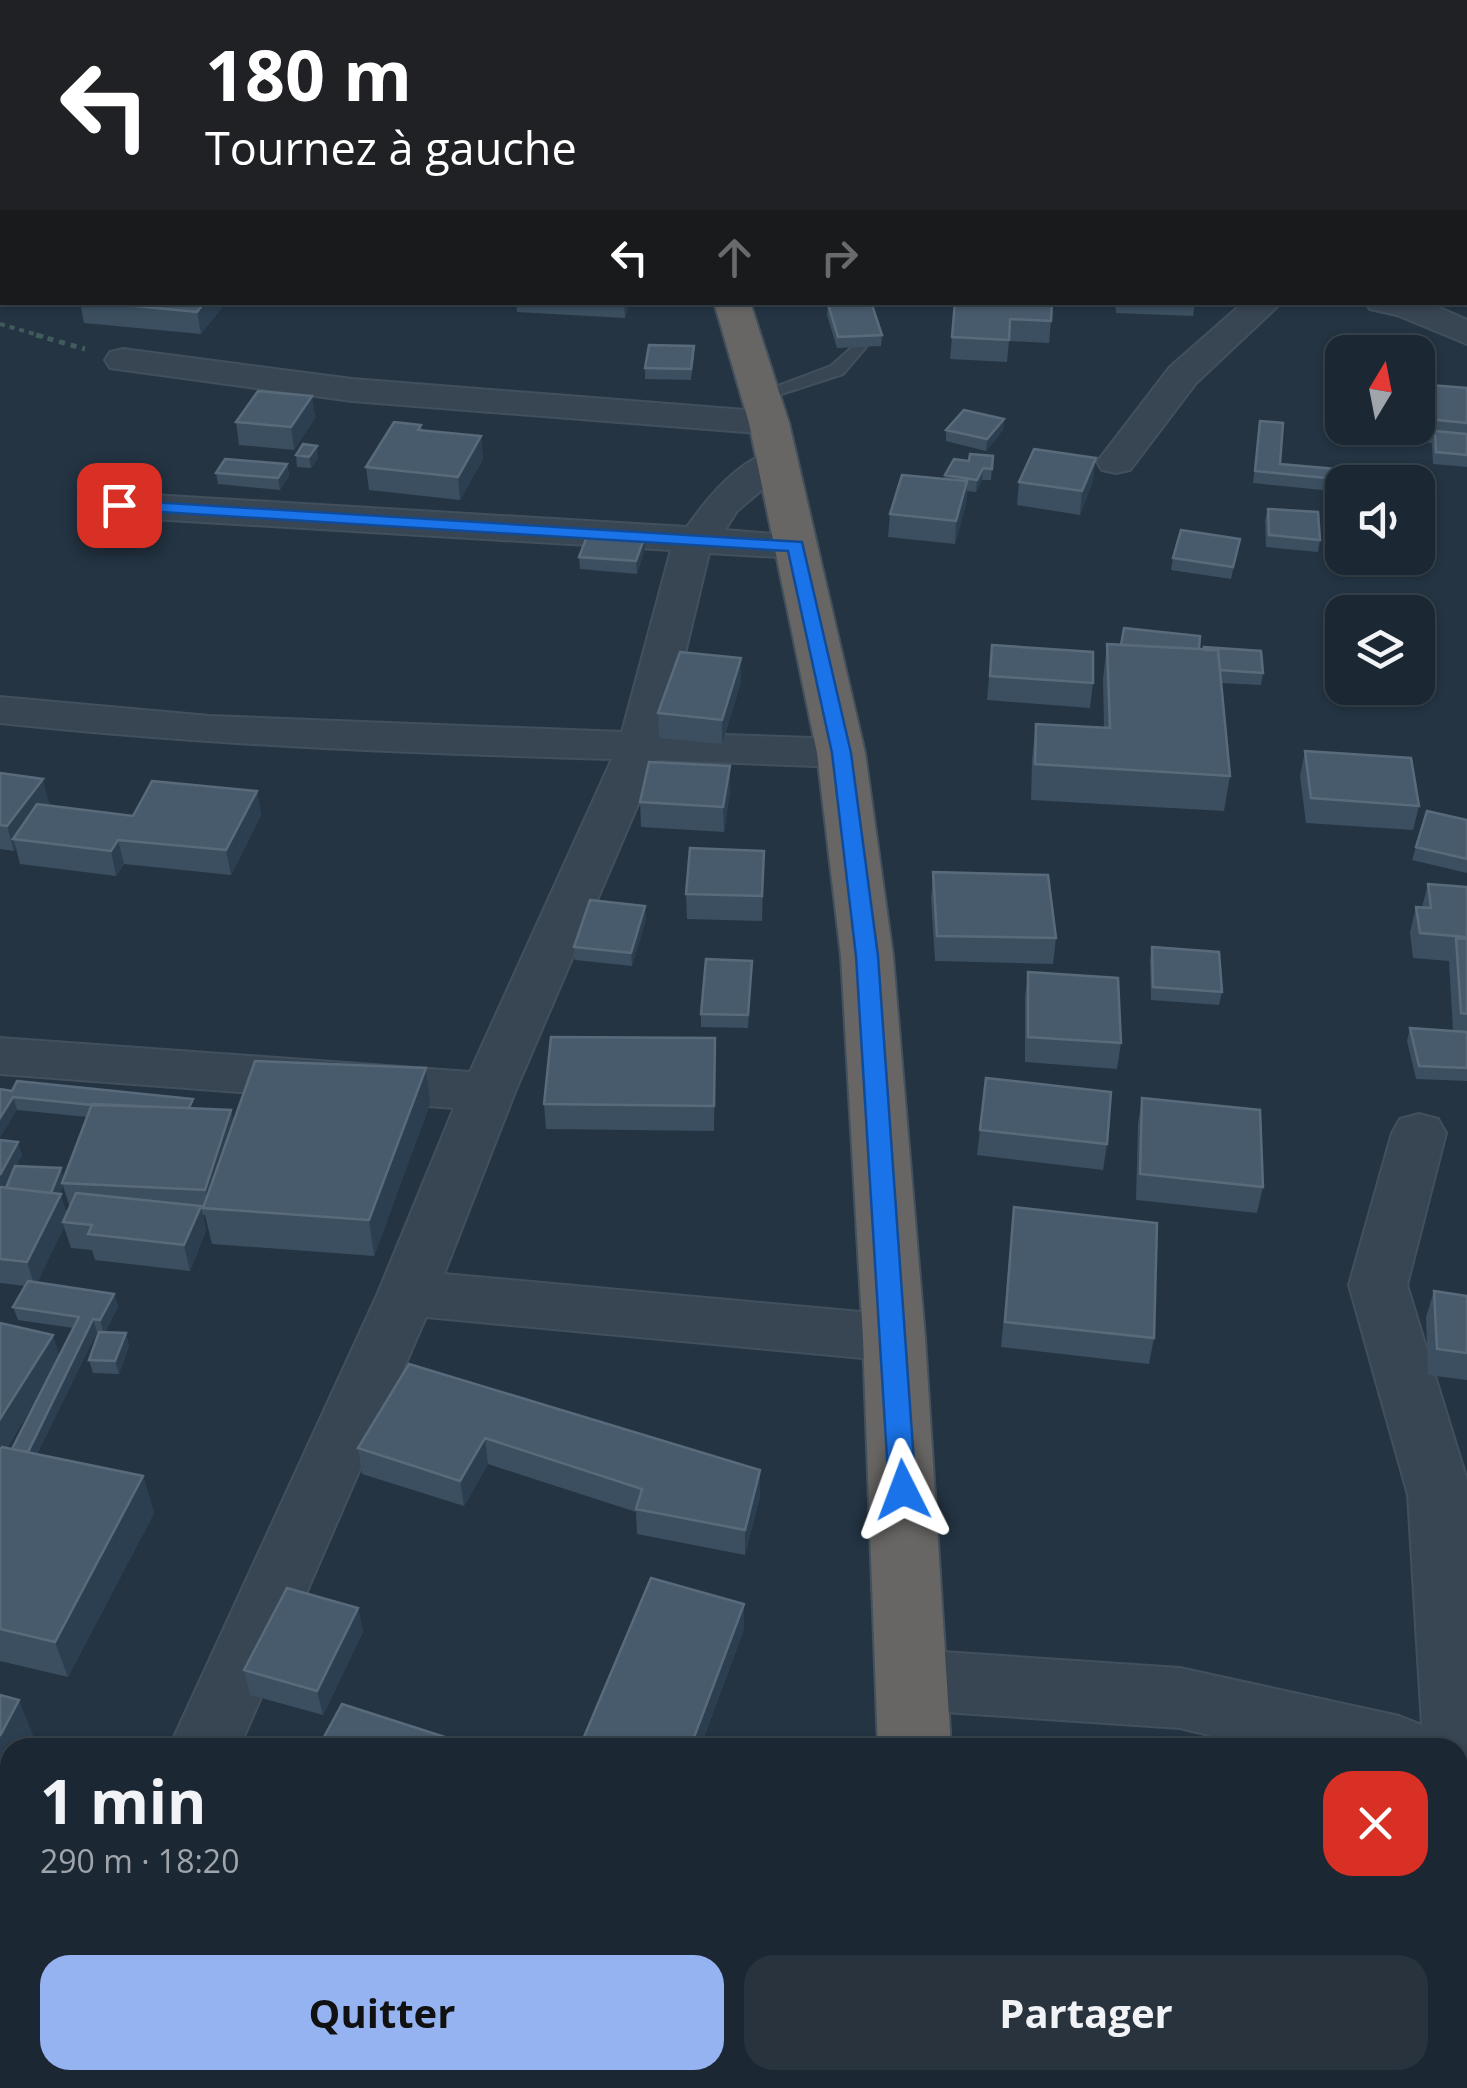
<!DOCTYPE html>
<html lang="fr">
<meta charset="utf-8">
<style>
body{margin:0;font-family:"Open Sans",sans-serif;background:#28333e;color:#f1f3f6;height:100vh;display:flex;flex-direction:column;font-size:38px;white-space:nowrap}
*{box-sizing:border-box;margin:0}
p{font-size:32px;color:#a0a5ac}
.icon{flex:none;width:55px;height:55px;fill:none;stroke:currentColor;stroke-width:2;stroke-linecap:round;stroke-linejoin:round}
.map{position:relative;flex:1;overflow:hidden}
.panel{position:absolute;left:0px;top:1738px;width:1468px;height:352px;display:flex;flex-direction:column;background:#1b2732;border-radius:30px 30px 0 0;box-shadow:0 2px 8px #0004,0 0 0 2px #39444d}
.panel>*{flex:none}
.top-card{position:absolute;left:0px;top:0px;width:1468px;height:305px;box-shadow:0 2px 8px #0004,0 0 0 2px #39444d;background:#202124;color:#fff;overflow:hidden}
.needle{width:65px;rotate:10deg}
.tools{position:absolute;left:1325px;top:335px;display:grid;gap:20px}
.tools a{display:grid;place-items:center;width:110px;height:110px;border-radius:20px;background:#1b2732;box-shadow:0 2px 8px #0004,0 0 0 2px #39444d;font-size:50px}
.pin{position:absolute;display:grid;place-items:center;width:85px;height:85px;color:#fff;margin:-42px;border-radius:20px;box-shadow:0 5px 15px #0006}
.me{position:absolute;width:110px;margin:-55px;rotate:357deg;stroke-linejoin:round;filter:drop-shadow(0 0 8px #0008)}
.turn{display:flex;align-items:center;gap:35px;height:210px;padding:0 40px;font-size:45px}
.turn .icon{width:130px;height:130px;stroke-width:2.5}
.turn b{display:block;font-size:70px;line-height:85px}
.lanes{display:flex;align-items:center;height:95px;padding:0 40px;background:#0003;justify-content:center;gap:50px;direction:ltr}
.lanes .off{opacity:.35}
.round{display:grid;place-items:center;flex:none;width:105px;height:105px;border-radius:30px;background:#28333e}
.overview{display:flex;align-items:center;justify-content:space-between;height:170px;padding:0 40px}
h1{font-size:60px;font-weight:700;line-height:75px}
.cta{display:flex;gap:20px;margin-top:auto;padding:20px 40px}
.cta a{flex:1;height:115px;border-radius:30px;background:#95b2f1;color:#111;font-size:40px;font-weight:700;line-height:115px;text-align:center}
.cta a+a{background:#28333e;color:#f1f3f6}
.map>svg:first-child{display:block}
.lines{fill:none;stroke-linecap:round;stroke-linejoin:round}
.stream{fill:#152c43;fill-rule:evenodd}
.service-casing{stroke:#424f5c;stroke-width:4}
.minor-casing{stroke:#424f5c;stroke-width:4}
.trunk-casing{stroke:#43515d;stroke-width:4}
.path-far1{stroke:#3f5c5b;stroke-width:4;stroke-dasharray:5 5;stroke-linecap:butt}
.path{stroke:#3f5c5b;stroke-width:5;stroke-dasharray:6 6;stroke-linecap:butt}
.service{fill:#384653;fill-rule:evenodd}
.minor{fill:#384653;fill-rule:evenodd}
.trunk{fill:#686664;fill-rule:evenodd}
.wall{fill:#3b4f60;fill-rule:evenodd}
.shaded-wall{fill:#2c3f50}
.building{fill:#485b6c;stroke:#596b7b;stroke-width:2.5}
.route{fill:#1a73e8;stroke:#114b97;stroke-width:2.5}
</style>
<div class="map">
<svg width="1467" height="2088" viewBox="0 0 1467 2088">
<rect width="100%" height="100%" fill="#243443"/>
<g class="lines">
<path class="stream" d="M1316 0H1328L1330 2H1319Z
M1465 83 1467 84V90L1465 89Z"/>
<defs>
<path id="service" d="M858 342 866 347 843 374 760 401 751 396 831 366Z"/>
<path id="minor" d="M0 80H2V98H0Z
M2 208V231L0 232V209Z
M1244 302H1282L1196 383 1130 470 1116 473 1102 470 1097 462 1170 367Z
M1365 302H1427L1467 320V344L1397 315 1370 309Z
M123 349 352 379 769 412 782 415 788 423 782 431 769 434 352 401 110 368 105 360 110 352Z
M777 450 791 453 796 461 737 511 725 530 810 537 816 546 810 555 796 558 709 553 666 733 841 739 857 743 864 753 857 763 841 767 657 760 515 1092 444 1274 894 1315 915 1322 924 1338 915 1354 894 1361 426 1317 239 1748H169L378 1293 454 1108 0 1074V1038L470 1072 612 759C407 753 204 745 0 723V697L210 716 622 732 671 550 119 517 105 513 99 505 105 497 119 493 687 527C708 497 739 459 777 450Z
M1419 1114 1438 1119 1446 1133 1407 1285 1467 1480V1790L1458 1792V1748H1262L1180 1728 913 1710 889 1701 879 1680 889 1659 913 1650 1180 1668 1399 1716 1422 1725 1408 1495 1349 1285 1392 1133 1400 1119Z
M10 2049V2080H68L65 2088H0V2055Z"/>
<path id="trunk" d="M597 0H625L626 2H598Z
M714 302H750L789 423 865 753 893 956 925 1338 951 1748H878L863 1338 841 956 817 753 749 423Z
M875 2080H957V2088H875Z"/>
</defs>
<use href="#service" class="service-casing"/>
<use href="#minor" class="minor-casing"/>
<use href="#trunk" class="trunk-casing"/>
<path class="path-far1" d="M0 324 45 337"/>
<path class="path" d="M36 335 85 349"/>
<use href="#service" class="service"/>
<use href="#minor" class="minor"/>
<use href="#trunk" class="trunk"/>
</g>
<path class="wall" d="M0 0 2 2V27L0 26Z
M911 0H959L921 2H913Z
M984 0H1038V2Z
M80 302 225 303 201 334 84 323Z
M516 302H630L625 318 517 312Z
M955 302 1051 321 1049 343 1009 341 1007 362 950 359Z
M1115 302H1195L1193 316 1116 313Z
M828 304 882 335 881 346 837 348 827 315Z
M694 357 691 380 645 379V368Z
M1418 384 1467 388V467L1433 464 1432 443 1382 438V428H1418Z
M312 396 315 418 294 450 239 445 236 422Z
M1004 419 1003 430 986 451 946 441V430Z
M1260 421 1280 464 1347 470V482H1342V492L1253 483Z
M421 425 422 430 481 436 483 459 460 500 369 490 366 467Z
M296 455 318 458 311 468 297 467Z
M993 456 991 480H982L976 492 967 491 966 504 955 544 888 537 890 514 944 479 945 475 969 461Z
M287 464 289 476 280 490 218 484 216 473Z
M1093 481 1080 515 1017 505 1019 482Z
M1268 509 1320 540 1318 552 1266 547 1265 520Z
M1240 539 1231 579 1171 570 1173 558Z
M645 548 637 574 580 569 579 557Z
M1107 644 1199 649 1263 673 1261 685 1221 683 1230 776 1224 811 1031 800 1032 759 1036 724 1104 728 1103 679Z
M992 645 1093 683 1090 708 987 700Z
M741 658V682L722 744 659 738 658 713Z
M1305 751 1419 806 1413 830 1306 823 1300 776Z
M730 766V791L724 832 641 827 640 802Z
M0 773 49 803 48 805 133 816 257 791 261 815 231 875 124 864 116 876 20 864 16 848 14 851 0 849Z
M1467 820V873L1412 860 1416 847Z
M764 851 762 921 687 919 686 894Z
M933 873 1056 938 1053 964 935 961 931 898Z
M1428 884 1467 887V1081L1416 1079 1407 1041 1410 1028 1453 1031 1449 961 1413 958 1410 932 1416 907H1422Z
M645 906 646 919 632 966 575 960 574 947Z
M1152 947 1222 992 1219 1005 1151 1000 1150 960Z
M752 961 748 1028 701 1027V1014Z
M1028 972 1121 1043 1117 1069 1025 1062V997Z
M715 1064 714 1131 546 1129 544 1104Z
M986 1078 1107 1144 1103 1170 977 1155Z
M0 1089 196 1109 231 1110 233 1122 430 1104 374 1256 212 1244 205 1215H203L206 1231 190 1271 95 1260 92 1250 71 1248 64 1227 37 1282 114 1294 118 1307 105 1332 126 1333 129 1346 119 1374 93 1373 89 1360 98 1332H97L37 1454 143 1476 154 1513 68 1677 0 1661V1323L60 1355 73 1328 18 1320 13 1307 25 1286 0 1283V1140L22 1155 16 1166 64 1178 87 1117 17 1110ZM63 1186 70 1208 67 1214 60 1194ZM39 1395 13 1449 7 1448Z
M1142 1098 1263 1187 1257 1213 1136 1200 1138 1124Z
M1014 1207 1154 1338 1149 1364 1001 1347Z
M1434 1291 1467 1296V1380L1428 1375 1426 1317Z
M409 1364 760 1470V1496L745 1555 637 1534 636 1512 488 1464 464 1506 362 1474 358 1448Z
M358 1608 363 1632 323 1715 250 1695 244 1670Z
M744 1629 700 1748H585L584 1737Z
M155 2080H329L325 2088H158Z
M1253 2080H1434L1435 2088H1253Z"/>
<path class="shaded-wall" d="M37 0H55V2H35Z
M679 0H760V2H679Z
M841 0H897V2H841Z
M205 302H225L201 334 197 312Z
M624 302H630L625 318Z
M312 396 315 418 294 450 291 427Z
M1004 419 1003 430 986 451 987 439Z
M481 436 483 459 460 500 458 477Z
M317 446 318 458 311 468 309 457Z
M1096 458 1093 481 1080 515 1082 491Z
M287 464 289 476 280 490 278 478Z
M983 468 982 480 976 492 977 480Z
M967 481 966 504 955 544 956 521Z
M645 536V548L637 574 636 561Z
M741 658V682L722 744V720Z
M730 766V791L724 832 723 807Z
M43 779 49 803 22 840 13 839 16 848 14 851 7 826Z
M257 791 261 815 231 875 226 850Z
M118 840 124 864 116 876 111 851Z
M645 906 646 919 632 966 631 953Z
M426 1068 430 1104 374 1256 369 1220Z
M13 1097 17 1110 0 1138V1118Z
M231 1110 236 1136 209 1208 205 1190Z
M18 1142 22 1155 0 1196V1175Z
M61 1168 65 1181 62 1183 63 1186 57 1202 61 1194 68 1220 63 1222 64 1227 35 1288 27 1262Z
M201 1206 206 1231 190 1271 184 1245Z
M114 1294 118 1307 104 1333 100 1320Z
M93 1319 97 1332 27 1474 23 1461Z
M126 1333 129 1346 119 1374 115 1361Z
M53 1335 61 1360 0 1459V1419Z
M485 1438 488 1464 464 1506 460 1481Z
M760 1470V1496L745 1555V1530Z
M143 1476 154 1513 68 1677 55 1642Z
M744 1604V1629L700 1748H690Z
M358 1608 363 1632 323 1715 317 1691Z
M19 1700 33 1735 26 1748H10V1778L0 1798V1736Z
M304 2080H329L325 2088H300Z
M579 2080H595L592 2088H576Z"/>
<path class="building" d="M0 0H37L35 2H2V8H0Z
M59 0H113L110 2H56Z
M367 0H387L385 2H365Z
M393 0H443L442 2Z
M93 302H205L197 312Z
M871 302 882 335 838 337 828 304Z
M955 302H1052L1051 321 1010 319 1009 340 952 337Z
M649 345 694 346 691 369 645 368Z
M1418 384 1467 388V423L1418 418Z
M258 391 312 396 291 427 236 422Z
M964 410 1004 419 987 439 946 430Z
M1260 421 1283 423 1280 464 1347 470V480L1255 471Z
M394 422 421 425 418 430 481 436 458 477 366 467Z
M1435 431 1467 434V455L1436 452Z
M303 444 317 446 309 457 296 455Z
M1034 449 1096 458 1082 491 1019 482Z
M970 454 993 456 992 469 983 468 977 480 945 475 954 459 969 461Z
M225 459 287 464 278 478 216 473Z
M902 475 967 481 956 521 890 514Z
M1268 509 1318 512 1320 540 1269 535Z
M1181 530 1240 539 1233 567 1173 558Z
M589 531 645 536 636 561 579 557Z
M1124 628 1200 636 1199 649 1121 645Z
M1107 644 1218 650 1230 776 1035 764 1036 724 1110 728Z
M992 645 1093 652V683L990 676Z
M1204 647 1261 651 1263 673 1220 670 1218 650H1204Z
M680 652 741 658 722 720 658 713Z
M1305 751 1411 758 1419 806 1311 798Z
M649 762 730 766 723 807 640 802Z
M0 773 43 779 7 826 0 825Z
M152 781 257 791 226 850 118 840 111 851 13 839 37 804 133 816Z
M1427 811 1467 820V859L1416 847Z
M690 848 764 851 762 896 686 894Z
M933 872 1048 875 1056 938 937 936Z
M1428 884 1467 887V937L1420 933 1416 907 1431 908Z
M590 900 645 906 631 953 574 947Z
M1456 938 1467 939V1014L1461 1013Z
M1152 947 1219 952 1222 992 1153 987Z
M706 959 752 961 748 1015 701 1014Z
M1028 972 1118 978 1121 1043 1028 1037Z
M1410 1028 1467 1032V1068L1419 1066Z
M551 1037 715 1038 714 1106 544 1104Z
M255 1061 426 1068 369 1220 203 1208Z
M986 1078 1111 1092 1107 1144 980 1130Z
M17 1081 193 1099 189 1108 92 1105 13 1097 0 1118V1089L12 1091Z
M1142 1098 1260 1110 1263 1187 1140 1174Z
M92 1104 231 1110 205 1190 62 1183Z
M0 1140 18 1142 0 1175Z
M15 1166 61 1168 51 1193 6 1188Z
M0 1187 61 1194 27 1262 0 1259Z
M76 1193 201 1206 184 1245 88 1234 92 1225 63 1222Z
M1014 1207 1157 1223 1154 1338 1005 1322Z
M28 1281 114 1294 100 1320 93 1319 28 1452 12 1449 79 1317 13 1307Z
M1434 1291 1467 1296V1353L1437 1349Z
M0 1323 53 1335 0 1419Z
M99 1332 126 1333 115 1361 89 1360Z
M409 1364 760 1470 745 1530 636 1509 642 1489 485 1438 460 1481 358 1448Z
M2 1447 143 1476 55 1642 0 1629V1449Z
M651 1578 744 1604 690 1748H619L584 1737Z
M287 1588 358 1608 317 1691 244 1670Z
M0 1695 19 1700 0 1736Z
M342 1704 476 1747 318 1748Z
M182 2080H304L300 2088H202Z
M365 2080H579L576 2088H361Z
M1262 2080H1434L1435 2088H1262Z"/>
<path class="route" d="M119 500 802 542 851 753 878 956 916 1490 912 1498 903 1502 893 1498 889 1490 856 956 832 753 788 551 113 509V502Z"/>
</svg>
<div class="tools">
<a><svg class="needle" viewBox="-14 -14 28 28"><path d="M0-13l5 13h-10z" fill="#e53935"/><path d="M0 13l5-13h-10z" fill="#a0a5ac"/></svg></a>
<a><svg class="icon" aria-label="sound" viewBox="0 0 24 24"><path d="M4 9h4l5-4v14l-5-4H4zM17 9q2 3 0 6"/></svg></a>
<a><svg class="icon" aria-label="layers" viewBox="0 0 24 24"><path d="M12 4l9 5-9 5-9-5zM3 14l9 5 9-5"/></svg></a>
</div>
<div class="pin" style="left:119px;top:505px;background:#d93025"><svg class="icon" aria-label="arrive" viewBox="0 0 24 24"><path d="M6 21V4h12l-3 4 3 4H6"/></svg></div>
<svg class="me" style="left:903px;top:1490px" viewBox="-20 -20 40 40"><path d="M0-17L14 15 0 8-14 15z" fill="#1a73e8" stroke="#fff" stroke-width="4"/></svg>
<div class="top-card">
<div class="turn"><svg class="icon" aria-label="left" viewBox="0 0 24 24"><path d="M17 20v-9H6M10 6l-5 5 5 5"/></svg><div><b>180 m</b>Tournez à gauche</div></div>
<div class="lanes"><svg class="icon" aria-label="left" viewBox="0 0 24 24"><path d="M17 20v-9H6M10 6l-5 5 5 5"/></svg><svg class="icon off" aria-label="ahead" viewBox="0 0 24 24"><path d="M12 20V5M6 11l6-6 6 6"/></svg><svg class="icon off" aria-label="right" viewBox="0 0 24 24"><path d="M7 20v-9h11M14 6l5 5-5 5"/></svg></div>
</div>
<section class="panel">
<div class="overview"><div><h1>1 min</h1><p>290 m · 18:20</p></div><a class="round" style="background:#d93025;color:#fff"><svg class="icon" aria-label="close" viewBox="0 0 24 24"><path d="M6 6l12 12M18 6L6 18"/></svg></a></div>
<div class="cta"><a>Quitter</a><a>Partager</a></div>
</section>
</div>
